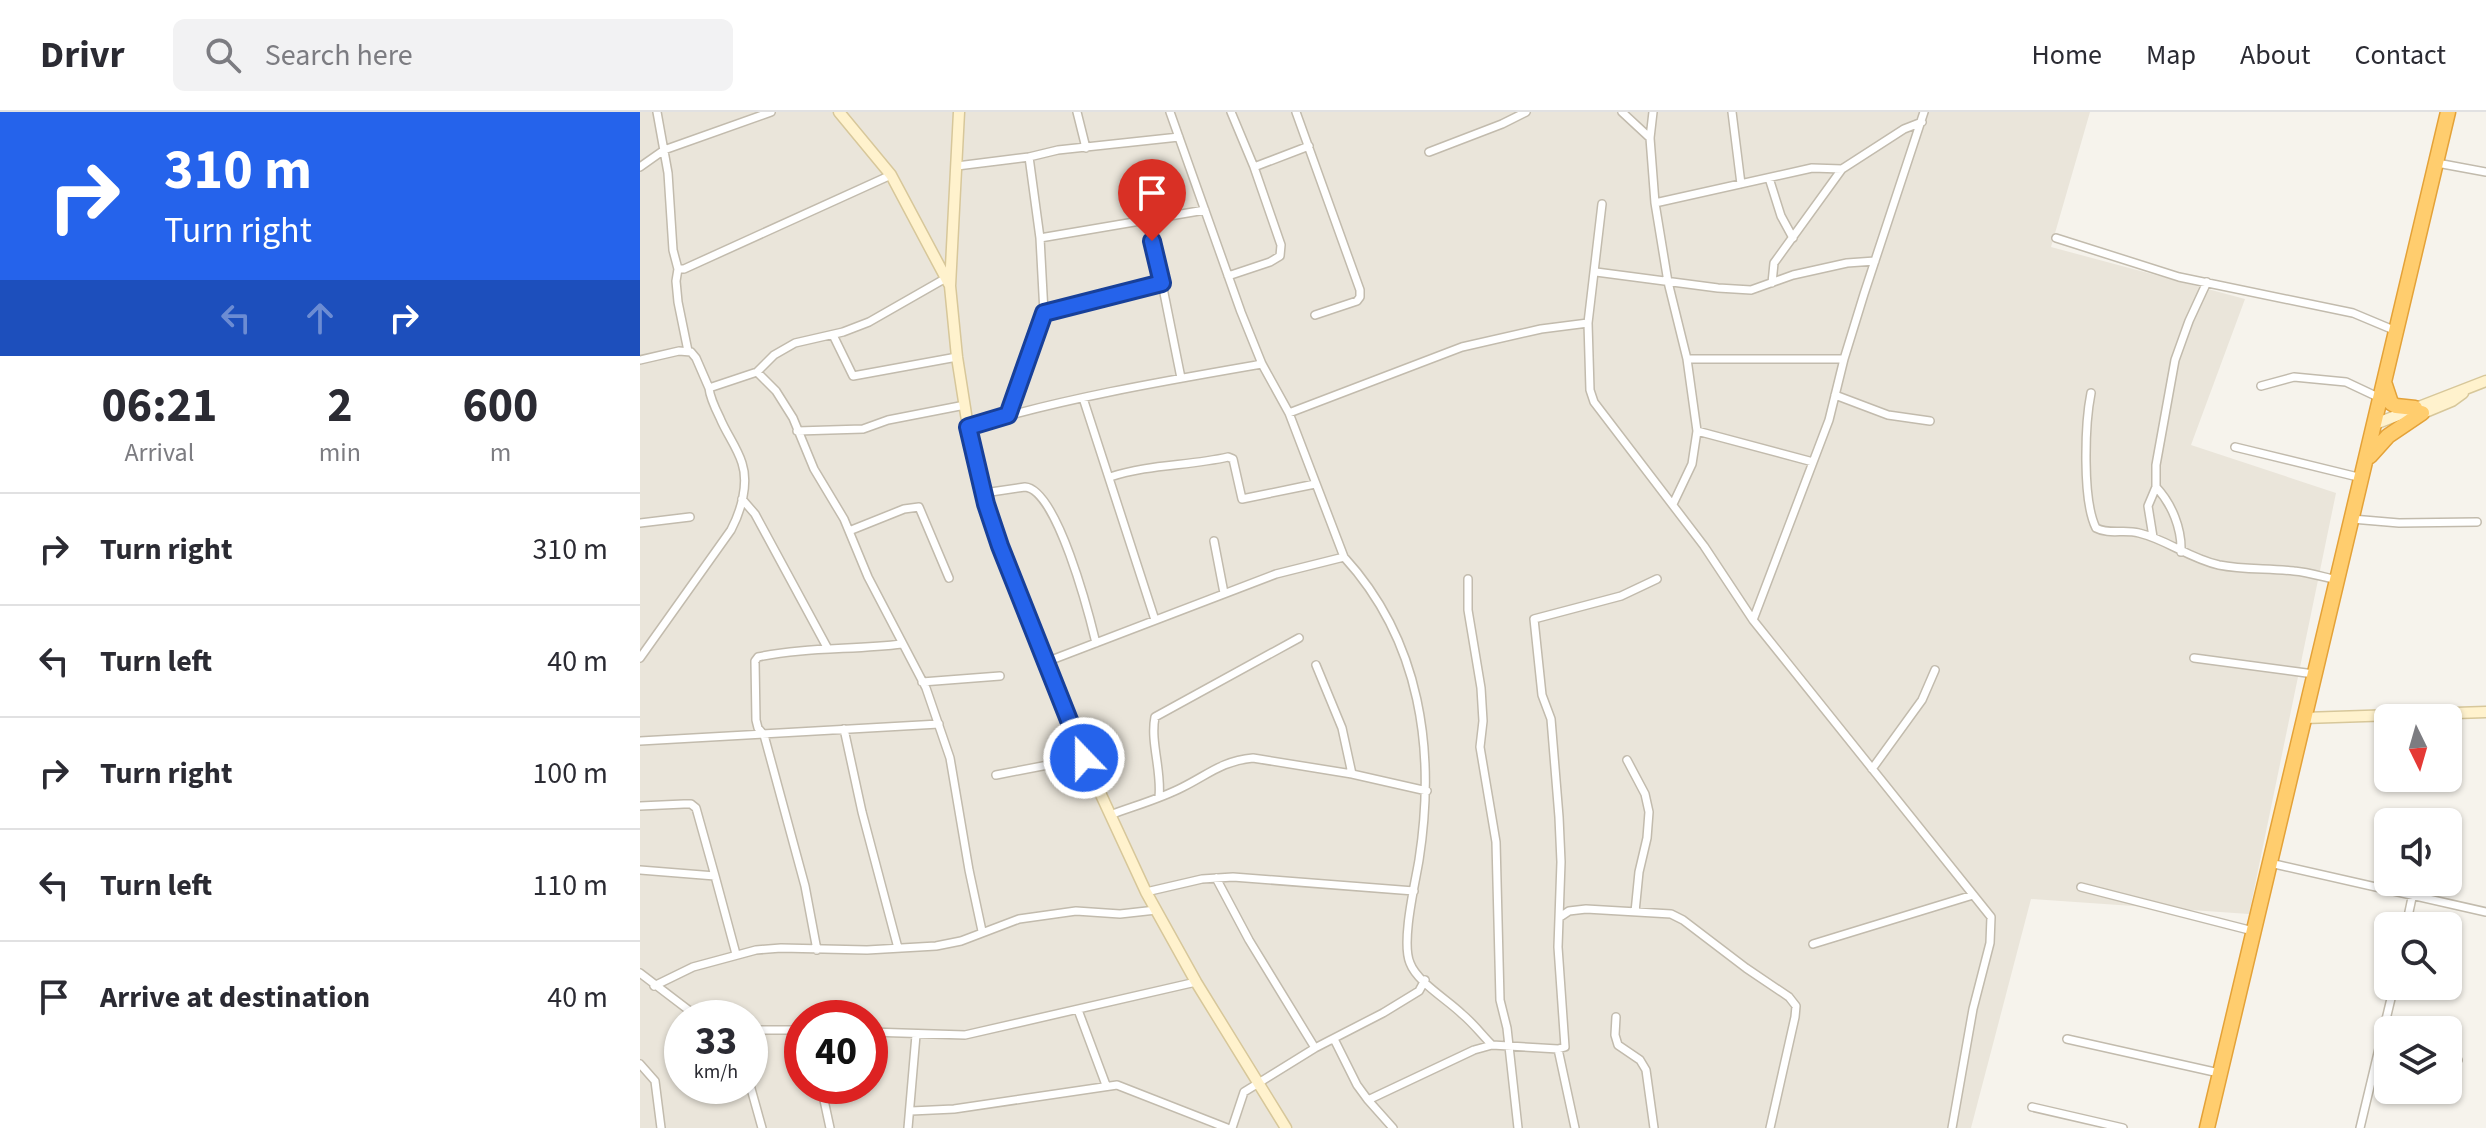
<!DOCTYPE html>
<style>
body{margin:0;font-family:"Source Sans 3",sans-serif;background:#f2f2f3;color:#2b2b33;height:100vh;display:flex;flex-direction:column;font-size:30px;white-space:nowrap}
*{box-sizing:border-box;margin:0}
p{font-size:26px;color:#7c7c81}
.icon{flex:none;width:44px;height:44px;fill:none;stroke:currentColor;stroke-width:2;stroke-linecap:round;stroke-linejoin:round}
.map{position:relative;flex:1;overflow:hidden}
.panel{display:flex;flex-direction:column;background:#fff;width:640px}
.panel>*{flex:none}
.guide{background:#2563eb;color:#fff;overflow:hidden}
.needle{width:52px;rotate:175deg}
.buttons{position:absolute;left:1734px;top:592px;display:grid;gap:16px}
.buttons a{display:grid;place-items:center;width:88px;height:88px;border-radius:12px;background:#fff;box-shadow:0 2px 6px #0004;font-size:40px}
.speed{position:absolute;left:24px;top:888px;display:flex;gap:16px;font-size:40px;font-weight:700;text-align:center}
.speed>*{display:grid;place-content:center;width:104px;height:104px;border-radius:50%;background:#fff;box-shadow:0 2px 6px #0004;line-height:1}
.speed small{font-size:20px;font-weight:400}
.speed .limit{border:12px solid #d22;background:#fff;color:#111}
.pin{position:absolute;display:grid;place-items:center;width:68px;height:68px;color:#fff;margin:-82px -34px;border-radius:50% 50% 50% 0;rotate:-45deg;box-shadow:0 0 8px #0007}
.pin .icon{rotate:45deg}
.me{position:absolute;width:88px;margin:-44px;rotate:338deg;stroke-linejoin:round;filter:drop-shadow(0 0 6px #0008)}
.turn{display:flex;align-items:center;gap:28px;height:168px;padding:0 32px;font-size:36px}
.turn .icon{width:104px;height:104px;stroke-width:2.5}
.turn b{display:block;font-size:56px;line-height:68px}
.lanes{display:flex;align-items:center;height:76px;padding:0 32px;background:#0003;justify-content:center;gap:40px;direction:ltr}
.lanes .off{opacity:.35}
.eta{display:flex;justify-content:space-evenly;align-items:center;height:136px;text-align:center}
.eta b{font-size:48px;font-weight:700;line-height:56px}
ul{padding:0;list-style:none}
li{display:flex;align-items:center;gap:24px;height:112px;padding:0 32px;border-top:2px solid #e1e1e2}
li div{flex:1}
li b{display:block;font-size:30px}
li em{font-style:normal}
header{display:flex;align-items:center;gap:48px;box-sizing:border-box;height:112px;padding:0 40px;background:#fff;border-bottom:2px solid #e1e1e2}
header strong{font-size:38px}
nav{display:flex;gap:44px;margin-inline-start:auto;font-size:28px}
.search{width:560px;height:72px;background:#f2f2f3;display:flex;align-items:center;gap:20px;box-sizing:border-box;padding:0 28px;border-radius:12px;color:#7c7c81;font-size:30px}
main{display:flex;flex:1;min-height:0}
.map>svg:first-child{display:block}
.residential{fill:#eae5da;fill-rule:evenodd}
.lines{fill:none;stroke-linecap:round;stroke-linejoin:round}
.street-casing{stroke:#c2bbad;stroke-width:10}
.secondary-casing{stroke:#d7c79a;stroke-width:13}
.highway-casing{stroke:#e4a238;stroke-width:17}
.street{stroke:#fff;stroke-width:7}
.secondary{stroke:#fff2cd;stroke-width:10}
.highway{stroke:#ffcd6e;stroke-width:14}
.route-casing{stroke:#184099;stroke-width:20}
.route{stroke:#2563eb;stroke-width:14}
</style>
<header>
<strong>Drivr</strong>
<div class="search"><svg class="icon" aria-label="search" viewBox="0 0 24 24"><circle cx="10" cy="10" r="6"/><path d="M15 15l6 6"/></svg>Search here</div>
<nav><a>Home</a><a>Map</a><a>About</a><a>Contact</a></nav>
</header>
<main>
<section class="panel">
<div class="guide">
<div class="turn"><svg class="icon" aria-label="right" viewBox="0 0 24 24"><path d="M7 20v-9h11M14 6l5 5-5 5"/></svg><div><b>310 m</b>Turn right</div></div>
<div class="lanes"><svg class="icon off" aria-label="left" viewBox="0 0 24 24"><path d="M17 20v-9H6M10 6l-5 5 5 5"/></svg><svg class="icon off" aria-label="ahead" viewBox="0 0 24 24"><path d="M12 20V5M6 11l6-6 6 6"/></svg><svg class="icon" aria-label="right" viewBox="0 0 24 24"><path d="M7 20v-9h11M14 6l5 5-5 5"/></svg></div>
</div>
<div class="eta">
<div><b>06:21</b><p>Arrival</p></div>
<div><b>2</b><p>min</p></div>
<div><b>600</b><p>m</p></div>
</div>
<ul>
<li><svg class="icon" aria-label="right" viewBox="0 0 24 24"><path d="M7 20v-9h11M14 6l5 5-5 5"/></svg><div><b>Turn right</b></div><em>310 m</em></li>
<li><svg class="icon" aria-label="left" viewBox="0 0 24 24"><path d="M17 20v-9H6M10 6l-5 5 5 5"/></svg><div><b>Turn left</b></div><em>40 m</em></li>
<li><svg class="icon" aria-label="right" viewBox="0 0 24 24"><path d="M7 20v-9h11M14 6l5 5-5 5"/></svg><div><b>Turn right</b></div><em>100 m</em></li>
<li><svg class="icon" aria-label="left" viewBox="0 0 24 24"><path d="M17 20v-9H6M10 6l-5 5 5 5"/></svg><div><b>Turn left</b></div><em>110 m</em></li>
<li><svg class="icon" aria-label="arrive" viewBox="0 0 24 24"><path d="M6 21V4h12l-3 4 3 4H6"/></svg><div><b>Arrive at destination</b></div><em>40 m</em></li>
</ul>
</section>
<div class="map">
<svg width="1846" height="1016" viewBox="0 0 1846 1016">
<rect width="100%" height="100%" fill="#f6f3ec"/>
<path class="residential" d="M0 0H1450L1411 135 1605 187 1551 333 1696 381 1609 802 1391 787 1331 1016H0ZM42 906H110V974H42ZM162 906H230V974H162Z"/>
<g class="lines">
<defs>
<path id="street" d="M17 0 28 61 33 138 38 157 36 169 38 190 48 239
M437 0 446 36
M530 0 601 200 622 252 649 301 704 445
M591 0 614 55
M656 0 720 178V185L717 189 675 203
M982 0 1010 26
M1013 0 1010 26 1015 91 1028 170 1047 247 1057 319 1052 352 1033 392
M1092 0 1101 72
M789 40 862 12 886 0
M1797 51 1846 60
M317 54 389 45
M0 55 24 38 131 0
M1129 66 1141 104 1153 126
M1015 91 1172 56 1202 57
M962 92 948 211 950 278 954 290 1064 434 1113 508 1351 805 1350 831 1333 897 1312 1016
M508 108 522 171
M400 126 565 98
M1416 126 1539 165 1713 201 1756 219
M38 157H44L251 63
M956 160 1078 176 1111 178 1153 163 1207 151 1235 149
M588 164 630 150 640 144 641 133 614 55 669 34
M1132 171 1134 151 1202 57 1264 17 1282 10
M404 201 522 171 541 266
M193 223 213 264 317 245
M1047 247H1204
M0 248 39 239 51 240 56 246 69 276
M117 260 136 279 153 306 174 357 204 407 228 465 286 576 310 646 329 758 342 819
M1621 274 1654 265 1706 270 1740 286
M1451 281C1445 311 1442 388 1456 416 1469 423 1484 417 1499 421 1528 428 1548 446 1579 453 1604 458 1629 456 1654 459 1668 460 1683 465 1697 468
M1195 283 1248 303 1290 309
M443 286 515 508
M649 301 822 235 901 217 948 211
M368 303 404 201 400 126 389 45 418 38 539 25
M328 315C424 286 524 269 622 252
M157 319 223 317 248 308 325 293
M1057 319 1173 350
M1595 335 1722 366
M470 365C509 352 549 354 588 345L593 347 602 387 675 372
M1516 375C1532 392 1542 417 1541 440
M344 381 385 375C417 377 449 502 456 531
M102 387 115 402 188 537
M1712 407 1759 411 1837 410
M0 411 50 405
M209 419 264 397 279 395 309 466
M1513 425 1508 394 1516 375V353L1535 248 1549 209 1567 170
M574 429 584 481
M828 467V498L841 576 843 609 840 635 856 730 860 888 867 916 878 1016
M1113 508 1189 308 1204 247 1224 182 1284 0
M0 546 91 418C101 399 109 372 102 351 97 335 86 321 80 306 75 296 70 286 69 276L117 260 134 243 155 231 203 220 229 210 306 166
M1554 546 1674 562
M406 550 636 462 704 445C781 529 796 639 779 748 775 772 761 830 770 851 777 870 808 888 822 902 833 911 842 923 852 933
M676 553 702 616 712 662 787 679
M282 570 360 564
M204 617 222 700 258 836
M0 629 299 612
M987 648 1005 682 1009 700 1007 726 999 760 995 800
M1232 657 1282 588 1295 558
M356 663 444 646
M519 685C522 659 510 630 515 605L659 526
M0 694 44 692H51L56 696 75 764
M470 703C494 694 520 687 543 675 569 662 582 649 613 646L712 662
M1630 751 1846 800
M0 758 75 764 96 842
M576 766 609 828 675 936
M1441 775 1613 819
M506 780 562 767 593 765 774 779
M920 805 929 799 946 797 1031 802 1043 808 1106 856 1149 885 1156 894 1155 905 1130 1016
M1766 814 1773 781
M1173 832 1333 783
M177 838 165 774 124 623 118 616 116 608 115 549 118 545C165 535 214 538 262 532
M0 861 59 906
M14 874 53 855 116 838 141 836 227 838 296 834 321 829 379 807 436 799 480 802 516 798
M438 898 466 973
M976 905 975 923 978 933 1000 948 1006 958 1014 1016
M110 918H162
M230 920 325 923 556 870
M694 927 717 973 728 988 834 938 852 933 918 937 925 935 918 835 921 750 919 705 911 607 902 583 894 507 981 484 1017 467
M1427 927 1579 961
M918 937 935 1016
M1808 945 1818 948
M0 952 15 969 21 1016
M110 973 122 1016
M181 974 190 1016
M728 988 753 1016
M1392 995 1483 1016
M271 999 314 997 477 973 587 1016
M268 1016 276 923
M592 1016 604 980 675 936 743 901 779 879 785 868
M1720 1016 1754 874"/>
<path id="secondary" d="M199 0 251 63 309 172
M319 0 310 174 317 245 328 315 346 392 372 465 444 646 506 780 556 870 646 1016
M1776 304 1812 289 1823 281
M1735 312 1846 269
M1664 606 1846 600"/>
<path id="highway" d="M1745 273 1751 291 1756 294 1775 296
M1730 344 1748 324 1782 301
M1567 1016 1808 0"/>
</defs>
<use href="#street" class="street-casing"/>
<use href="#secondary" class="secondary-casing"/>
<use href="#highway" class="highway-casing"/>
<use href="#street" class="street"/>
<use href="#secondary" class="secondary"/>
<use href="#highway" class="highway"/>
</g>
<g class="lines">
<defs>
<path id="route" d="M444 646 360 434 346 392 328 315 368 303 404 201 522 171 512 129"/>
</defs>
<use href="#route" class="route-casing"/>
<use href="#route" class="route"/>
</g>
</svg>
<div class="buttons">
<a><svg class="needle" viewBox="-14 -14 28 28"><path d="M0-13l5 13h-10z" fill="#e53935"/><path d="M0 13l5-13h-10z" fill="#7c7c81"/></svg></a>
<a><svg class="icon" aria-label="sound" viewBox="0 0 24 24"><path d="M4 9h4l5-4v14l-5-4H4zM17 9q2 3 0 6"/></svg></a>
<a><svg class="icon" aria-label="search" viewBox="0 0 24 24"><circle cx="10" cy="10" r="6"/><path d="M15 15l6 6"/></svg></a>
<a><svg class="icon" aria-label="layers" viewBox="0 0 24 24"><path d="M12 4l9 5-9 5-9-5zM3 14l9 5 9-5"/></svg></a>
</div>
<div class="speed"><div>33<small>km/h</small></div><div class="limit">40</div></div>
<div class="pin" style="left:512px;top:129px;background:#d93025"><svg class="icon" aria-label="arrive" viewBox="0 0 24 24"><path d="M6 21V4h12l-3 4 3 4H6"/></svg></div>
<svg class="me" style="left:444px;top:646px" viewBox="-20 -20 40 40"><circle r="17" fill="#2563eb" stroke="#fff" stroke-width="3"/><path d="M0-11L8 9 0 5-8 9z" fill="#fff"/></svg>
</div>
</main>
